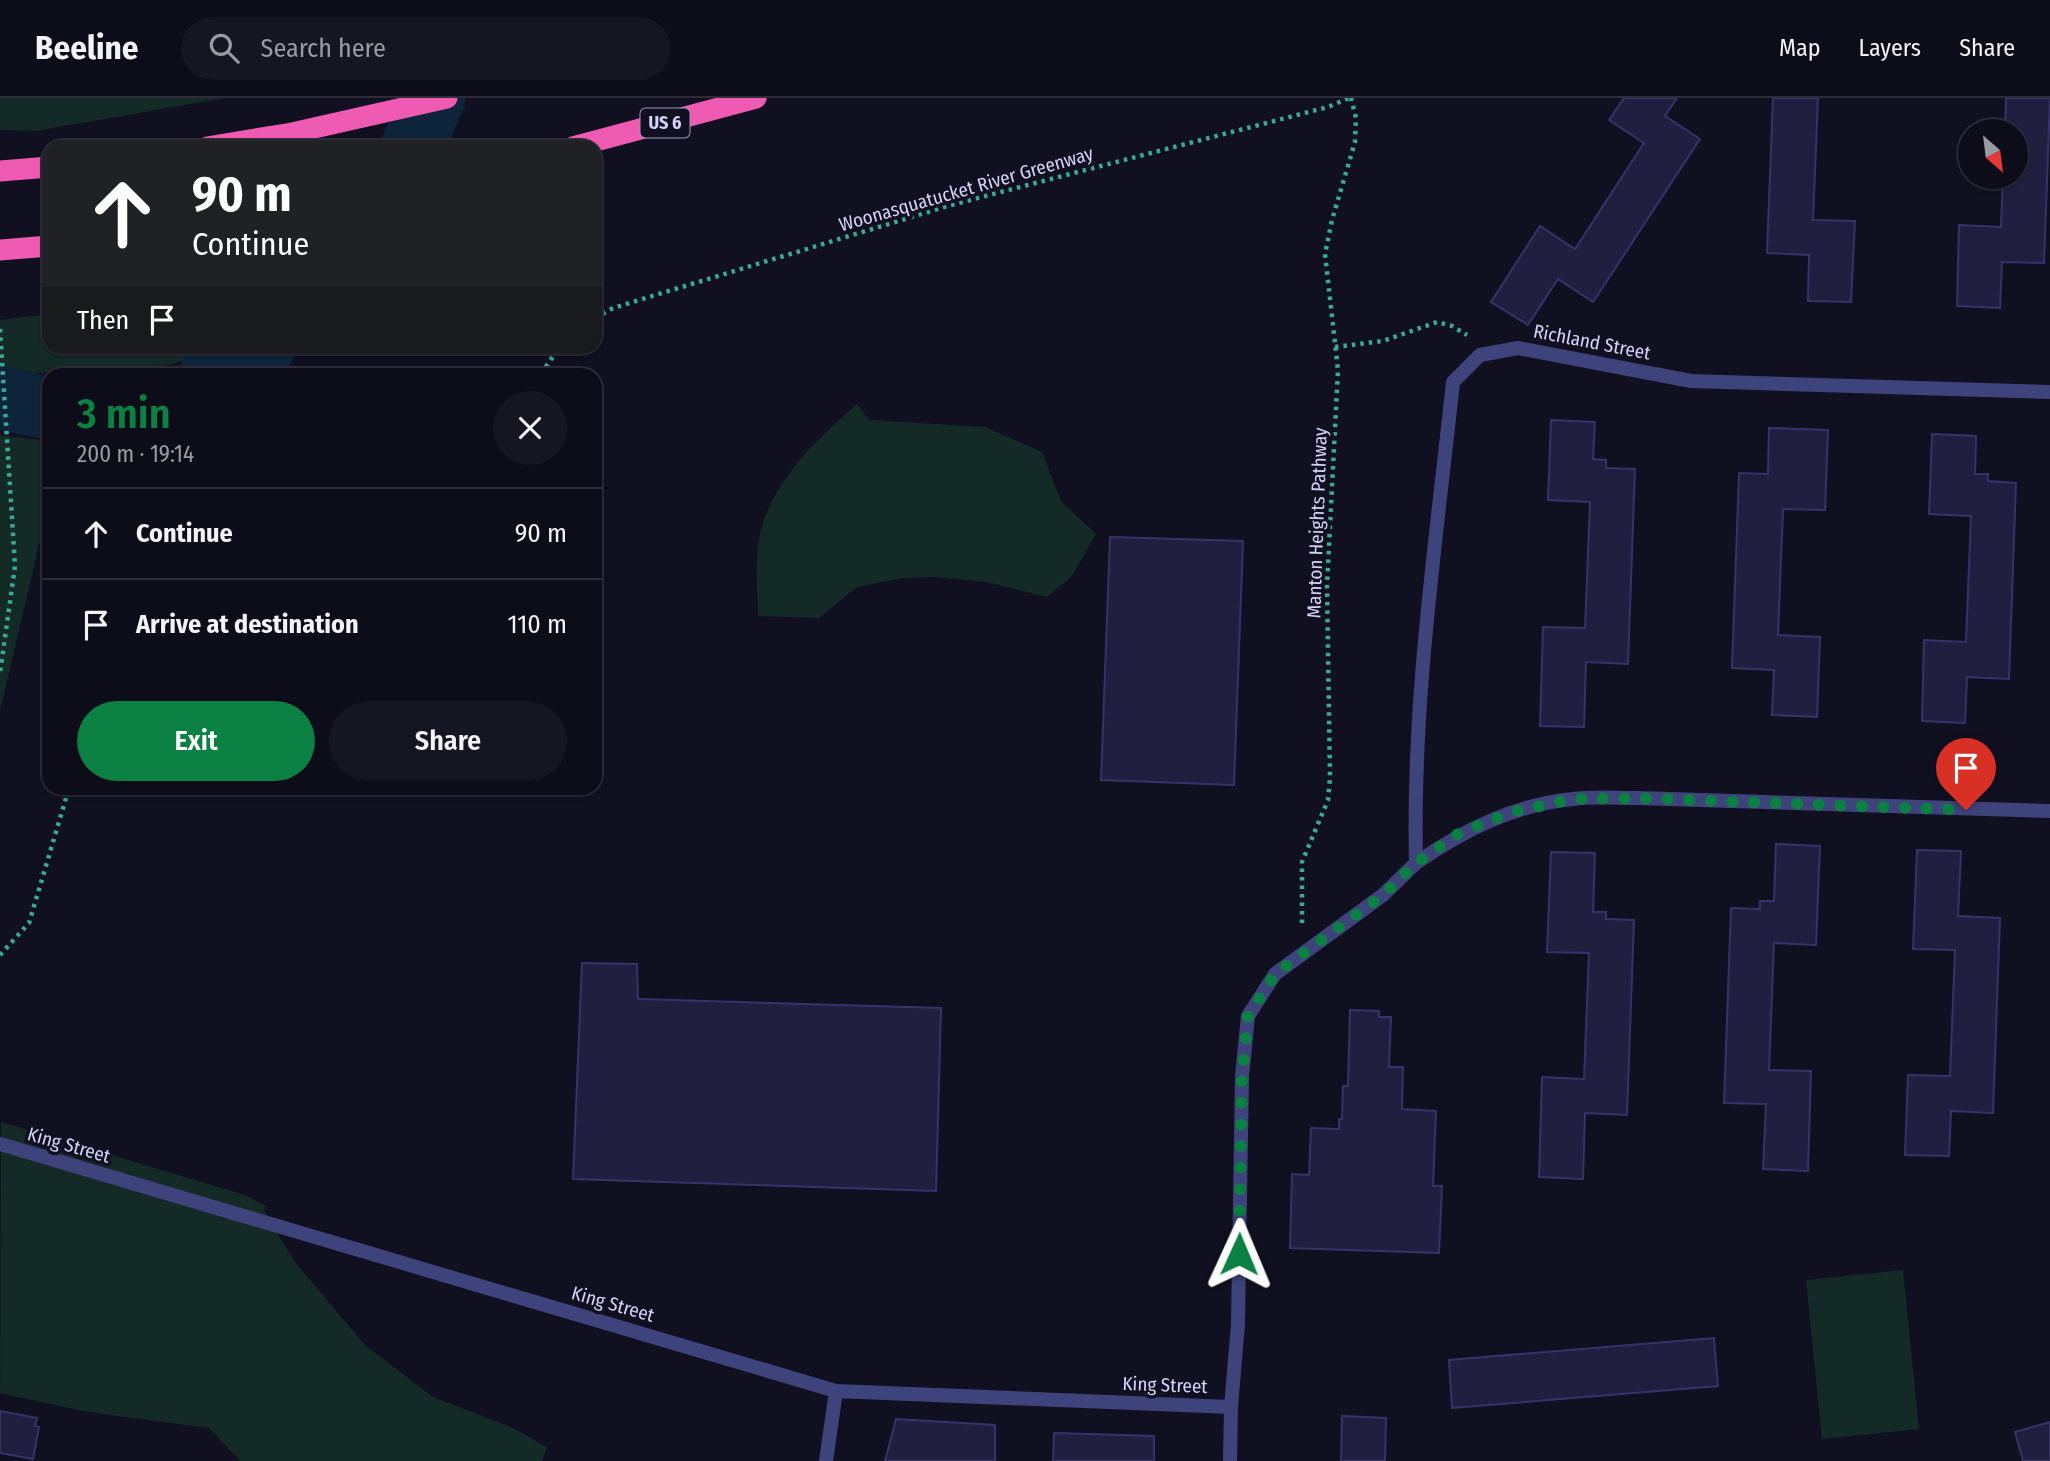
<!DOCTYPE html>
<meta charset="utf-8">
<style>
body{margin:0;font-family:"Fira Sans Condensed",sans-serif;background:#161522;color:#f1f3f6;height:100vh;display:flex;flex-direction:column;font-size:26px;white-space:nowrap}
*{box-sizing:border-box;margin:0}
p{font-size:23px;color:#9a9ba2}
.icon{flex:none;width:38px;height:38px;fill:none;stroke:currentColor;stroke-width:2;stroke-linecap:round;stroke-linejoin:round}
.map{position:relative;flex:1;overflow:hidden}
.side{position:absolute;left:42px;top:270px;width:560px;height:427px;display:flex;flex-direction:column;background:#0d0c19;border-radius:21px;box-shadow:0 2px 5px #0004,0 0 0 2px #2d2c38}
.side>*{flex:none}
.top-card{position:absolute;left:42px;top:42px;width:560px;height:214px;border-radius:21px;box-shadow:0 2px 5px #0004,0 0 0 2px #2d2c38;background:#202124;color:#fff;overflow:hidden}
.needle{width:46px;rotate:152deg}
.buttons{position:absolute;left:1958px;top:21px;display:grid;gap:14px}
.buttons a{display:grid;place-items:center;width:70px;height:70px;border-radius:50%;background:#0d0c19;box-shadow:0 2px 5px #0004,0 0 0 2px #2d2c38;font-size:35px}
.pin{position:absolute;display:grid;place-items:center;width:60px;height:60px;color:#fff;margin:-72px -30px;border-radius:50% 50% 50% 0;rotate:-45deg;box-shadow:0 0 7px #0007}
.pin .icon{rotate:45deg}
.me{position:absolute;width:77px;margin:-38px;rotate:1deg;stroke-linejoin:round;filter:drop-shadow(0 0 5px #0008)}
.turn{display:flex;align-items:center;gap:24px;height:147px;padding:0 35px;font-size:32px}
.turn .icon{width:91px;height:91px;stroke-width:2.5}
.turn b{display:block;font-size:49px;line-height:60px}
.then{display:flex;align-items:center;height:66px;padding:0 35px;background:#0003;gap:14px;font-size:26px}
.round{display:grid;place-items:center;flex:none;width:74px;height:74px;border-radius:37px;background:#161522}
.head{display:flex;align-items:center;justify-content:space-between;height:119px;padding:0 35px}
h1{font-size:42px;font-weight:600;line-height:52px;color:#0b8043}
.cta{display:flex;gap:14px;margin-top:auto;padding:14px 35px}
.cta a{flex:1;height:80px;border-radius:42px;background:#0b8043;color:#fff;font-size:28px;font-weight:600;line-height:80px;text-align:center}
.cta a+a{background:#161522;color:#f1f3f6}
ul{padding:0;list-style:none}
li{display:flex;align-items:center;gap:21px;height:91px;padding:0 35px;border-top:2px solid #2d2c38}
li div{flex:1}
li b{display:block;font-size:26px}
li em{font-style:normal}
header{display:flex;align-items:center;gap:42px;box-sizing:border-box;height:98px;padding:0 35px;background:#0d0c19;border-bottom:2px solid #2d2c38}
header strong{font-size:33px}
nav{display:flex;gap:38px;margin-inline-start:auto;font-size:24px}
.search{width:490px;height:63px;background:#161522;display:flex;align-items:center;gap:18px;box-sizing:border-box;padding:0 24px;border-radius:38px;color:#9a9ba2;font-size:26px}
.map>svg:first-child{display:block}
.green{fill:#132a27}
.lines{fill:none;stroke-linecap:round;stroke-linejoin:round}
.river{stroke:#0e243b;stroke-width:63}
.building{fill:#211e40;stroke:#37326a;stroke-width:2}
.path{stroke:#3aa996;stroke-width:4.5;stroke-dasharray:3.5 5;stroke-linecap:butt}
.lane{stroke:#3f437c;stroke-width:14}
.street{stroke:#3f437c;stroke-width:14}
.highway{stroke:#ef5bb2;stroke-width:21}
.route{stroke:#0b8043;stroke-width:12;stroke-dasharray:0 21.6}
.labels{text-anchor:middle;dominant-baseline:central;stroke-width:7;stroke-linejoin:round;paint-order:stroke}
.shield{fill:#111021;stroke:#9a99ba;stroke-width:2}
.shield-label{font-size:18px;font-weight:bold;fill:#d4d4fb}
.street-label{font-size:19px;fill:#d4d4fb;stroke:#111021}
</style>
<header>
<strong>Beeline</strong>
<div class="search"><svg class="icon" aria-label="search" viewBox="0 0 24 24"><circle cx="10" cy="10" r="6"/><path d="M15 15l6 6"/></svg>Search here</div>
<nav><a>Map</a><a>Layers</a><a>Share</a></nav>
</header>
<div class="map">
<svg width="2050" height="1363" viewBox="0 0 2050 1363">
<rect width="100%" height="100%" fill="#111021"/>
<path class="green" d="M0 0H225L35 33 0 32Z
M49 216V248L218 249 170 267 0 277V222Z
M857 306 869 322 985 329 1042 354 1061 403 1096 436 1072 478 1047 499 986 484 936 479 903 480 857 489 819 520 758 518C758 495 755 471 758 448 765 389 815 343 857 306Z
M0 337 49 343V404L0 613Z
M1 1024 245 1097 266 1108 264 1112 294 1163 365 1247 433 1299 513 1330 547 1349 542 1363H240L209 1330 88 1314 0 1295Z
M1903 1172 1919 1331 1822 1341 1806 1182Z"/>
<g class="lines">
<path class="river" d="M412 49 434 0
M211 276 251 262 264 248
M0 300 49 310"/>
</g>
<path class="building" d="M1624 0H1677L1665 18 1700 41 1593 204 1558 181 1528 227 1491 204 1540 128 1575 151 1644 45 1609 22Z
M1773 0H1818L1813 122 1855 123 1851 204 1808 203 1809 157 1767 155Z
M2006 0H2050L2044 165 2002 164 2000 210 1957 208 1959 127 2001 129 2003 79H2016V33H2005Z
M1551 322 1595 324 1593 361 1606 362V370L1635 371 1628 566 1586 564 1584 629 1540 628 1543 529 1585 530 1590 404 1548 402Z
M1769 330 1828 332 1825 412 1783 411 1778 537 1820 539 1817 619 1772 617 1774 572 1732 570 1739 375 1768 376Z
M1932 336 1976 338 1975 376H1988V383L2016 385 2009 581 1967 579 1965 625 1922 623 1924 542 1966 544 1971 418 1929 416Z
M1110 439 1243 443 1234 687 1101 682Z
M1776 746 1820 748 1816 847 1774 845 1769 972 1811 973 1808 1073 1763 1071 1766 1006 1724 1005 1731 810 1760 811V803H1774Z
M1917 752 1961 753 1958 818 2000 820 1993 1015 1951 1013 1949 1058 1905 1057 1908 977 1950 978 1955 852 1913 851Z
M1551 754 1595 755 1593 814H1606V821L1634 822 1627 1017 1585 1015 1583 1081 1539 1079 1542 979 1584 981 1589 855 1547 854Z
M582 865 637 866 638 901 941 910 936 1093 573 1081Z
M1350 912 1379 913V919H1391L1389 969H1403L1402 1011 1436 1013 1433 1088H1442L1439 1155 1290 1150 1292 1076 1309 1077 1311 1030 1339 1031V1021H1342L1343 988H1348Z
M1714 1240 1718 1288 1452 1310 1449 1262Z
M0 1313 37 1320 35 1328 39 1329 33 1361 0 1355Z
M1342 1318 1386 1320 1385 1363H1341Z
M896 1321 995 1327V1363H885Z
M2050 1324V1363H2023L2015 1334Z
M1054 1335 1154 1338V1363H1053Z"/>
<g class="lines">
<path class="path" d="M595 220 613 210 951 107 1328 9 1349 0
M0 231 15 468 0 575
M1335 249 1383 243 1437 224 1452 228 1467 237
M541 276 560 248
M1302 825V764L1328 702 1330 680 1327 487 1338 272 1325 156 1332 122 1355 44 1356 20 1351 0
M0 857 29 825 69 690"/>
<path class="lane" d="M1416 765C1464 732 1513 707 1573 701 1594 698 1616 700 1637 700L2050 713"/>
<path class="street" d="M0 1046 836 1293 1231 1309
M826 1363 836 1293
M1230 1363 1231 1309 1238 1226 1242 978 1248 918 1275 876 1383 797 1416 765C1412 605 1436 444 1453 284L1480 257 1518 250 1691 283 2050 294"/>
<path class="highway" d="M207 49 292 35 447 0
M573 49 756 0
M0 73 49 69
M0 152 49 148"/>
</g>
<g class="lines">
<path class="route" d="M1239 1156 1242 978 1248 918 1275 876 1383 797 1416 765 1458 736 1512 714 1573 701 1637 700 1966 712"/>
</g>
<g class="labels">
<rect class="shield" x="640.5" y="10.5" width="49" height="29" rx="5"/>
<g class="shield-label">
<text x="665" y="25">US 6</text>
</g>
<g class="street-label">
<text transform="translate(966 91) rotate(-16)">Woonasquatucket River Greenway</text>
<text transform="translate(1592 244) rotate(11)">Richland Street</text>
<text transform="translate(1317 425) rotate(-88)">Manton Heights Pathway</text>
<text transform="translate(69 1047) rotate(16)">King Street</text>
<text transform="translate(613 1206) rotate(16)">King Street</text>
<text transform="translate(1165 1287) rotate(2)">King Street</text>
</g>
</g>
</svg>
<div class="buttons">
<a><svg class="needle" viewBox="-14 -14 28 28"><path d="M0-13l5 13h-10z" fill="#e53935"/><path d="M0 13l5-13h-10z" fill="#9a9ba2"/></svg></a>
</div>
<div class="pin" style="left:1966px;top:712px;background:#d93025"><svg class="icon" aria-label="arrive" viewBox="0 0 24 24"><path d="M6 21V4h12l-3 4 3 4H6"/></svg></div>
<svg class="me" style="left:1239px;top:1156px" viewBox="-20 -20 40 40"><path d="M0-17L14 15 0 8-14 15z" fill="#0b8043" stroke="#fff" stroke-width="4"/></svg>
<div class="top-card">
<div class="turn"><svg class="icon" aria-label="ahead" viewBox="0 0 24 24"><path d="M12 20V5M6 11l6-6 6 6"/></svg><div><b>90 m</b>Continue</div></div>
<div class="then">Then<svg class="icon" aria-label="arrive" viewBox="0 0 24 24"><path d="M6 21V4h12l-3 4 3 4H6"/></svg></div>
</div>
<section class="side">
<div class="head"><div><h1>3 min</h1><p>200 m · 19:14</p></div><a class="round"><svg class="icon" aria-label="close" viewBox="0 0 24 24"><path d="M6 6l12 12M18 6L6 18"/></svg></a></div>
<ul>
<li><svg class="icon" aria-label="ahead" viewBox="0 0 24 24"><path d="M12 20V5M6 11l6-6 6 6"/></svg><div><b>Continue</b></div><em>90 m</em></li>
<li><svg class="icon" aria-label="arrive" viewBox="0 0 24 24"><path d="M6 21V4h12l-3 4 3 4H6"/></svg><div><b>Arrive at destination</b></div><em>110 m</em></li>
</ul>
<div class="cta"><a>Exit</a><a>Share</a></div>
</section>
</div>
